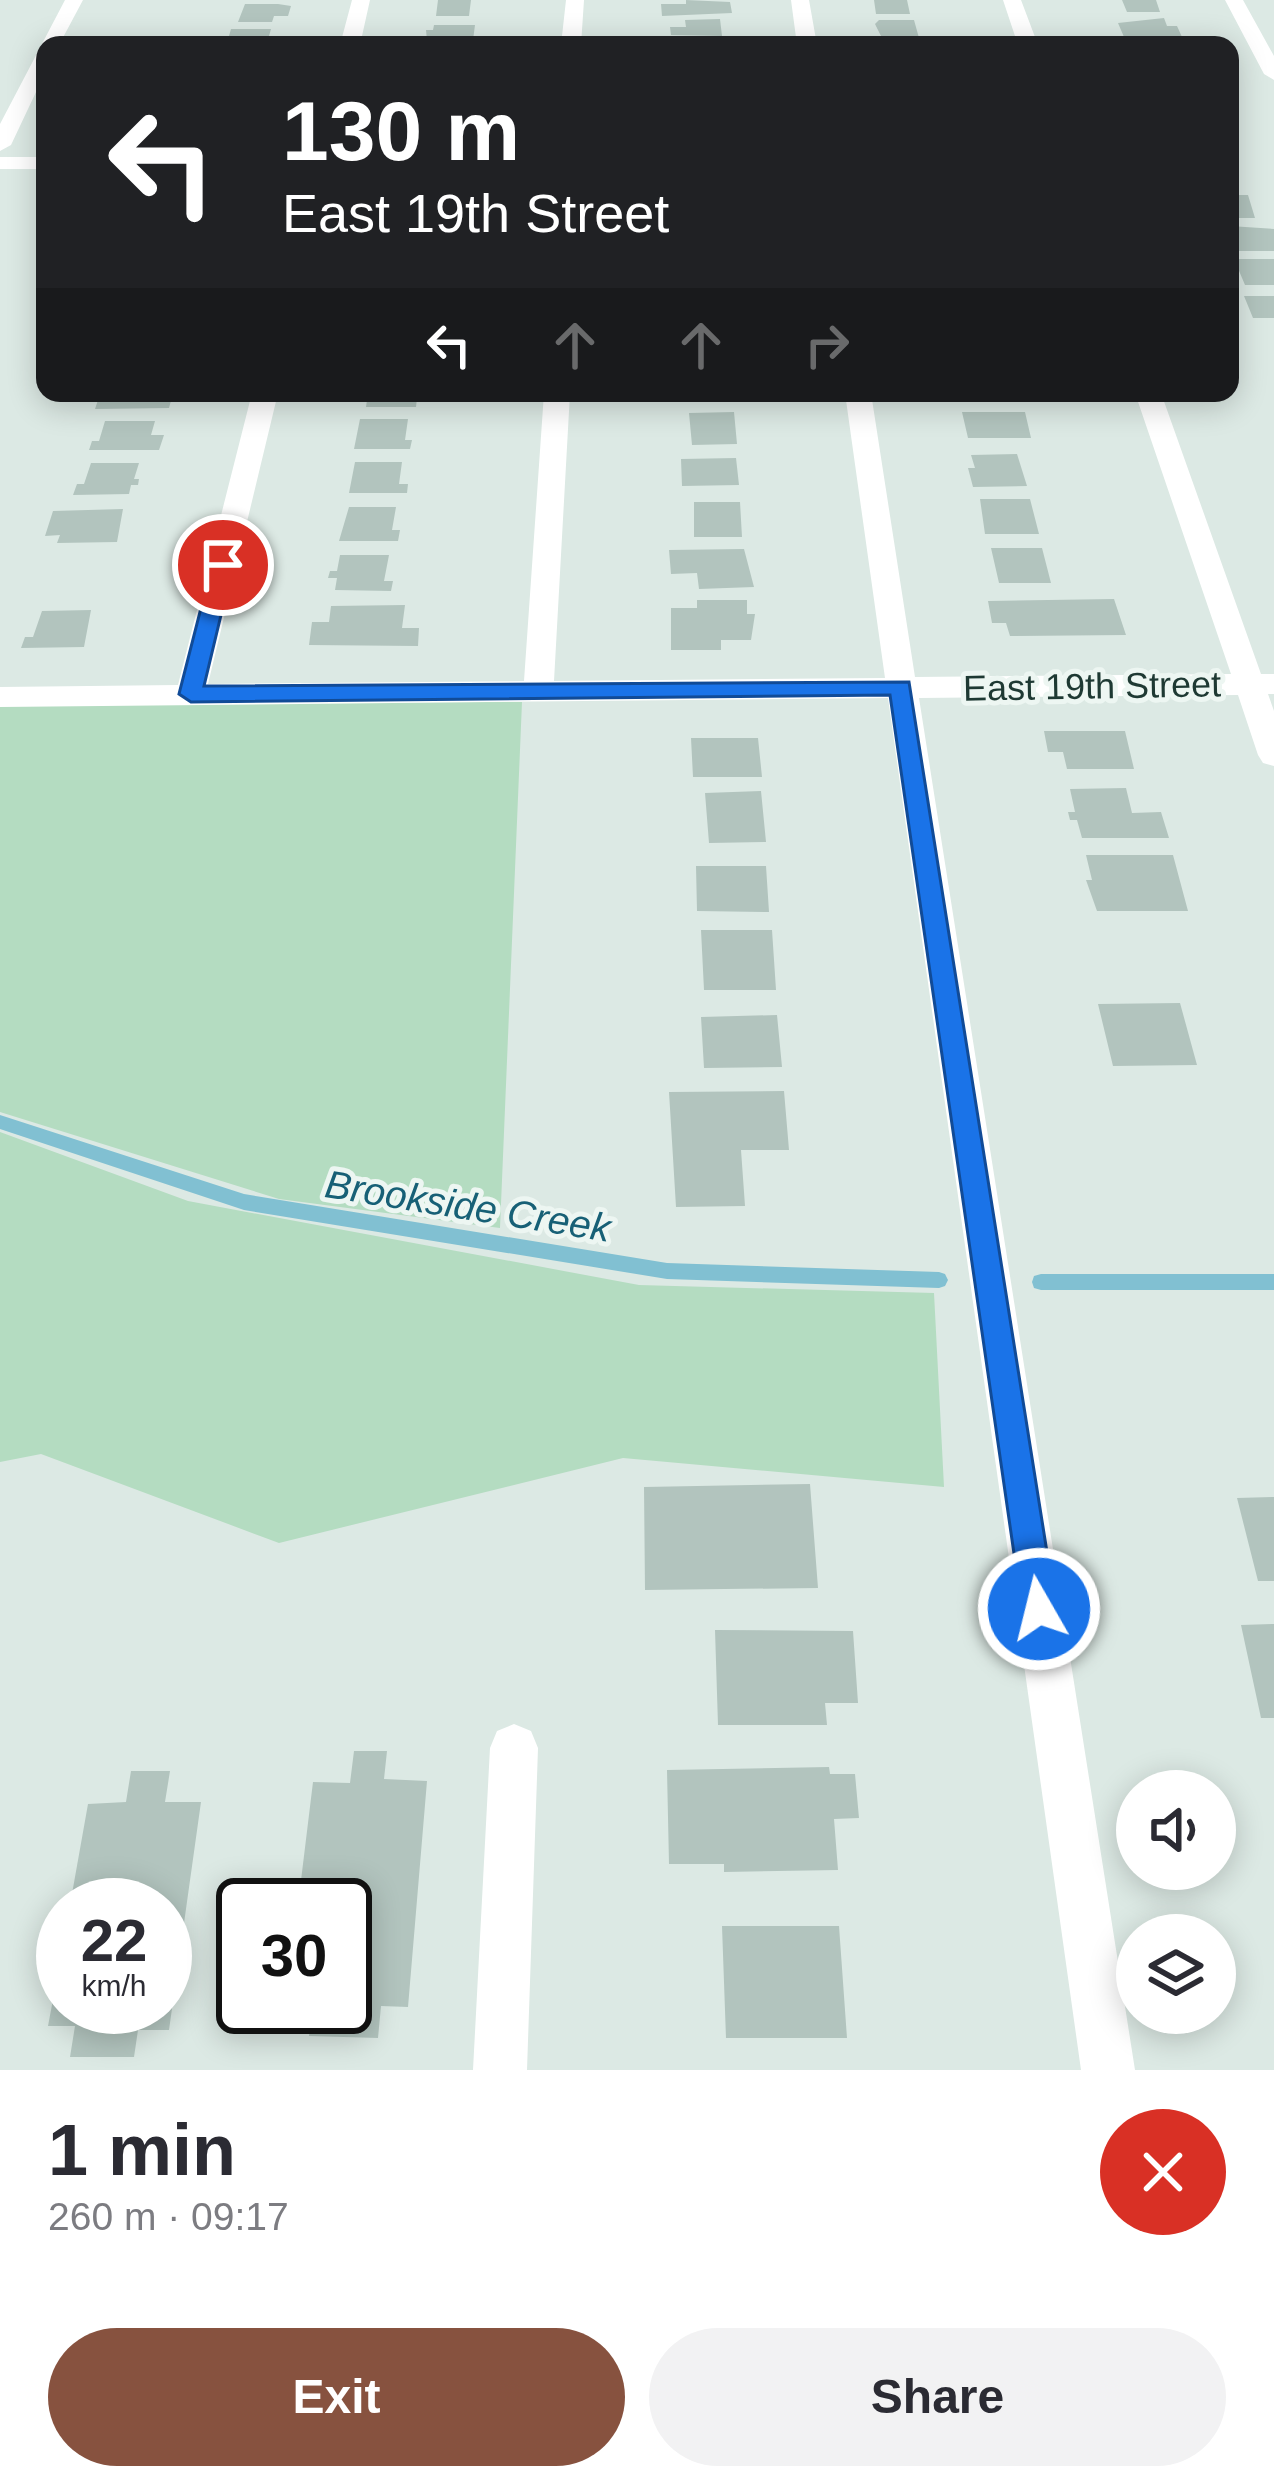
<!DOCTYPE html>
<meta charset="utf-8">
<style>
body{margin:0;font-family:Helvetica,sans-serif;background:#f2f2f3;color:#2b2b33;height:100vh;display:flex;flex-direction:column;font-size:45px;white-space:nowrap}
*{box-sizing:border-box;margin:0}
p{font-size:39px;color:#7c7c81}
.icon{flex:none;width:66px;height:66px;fill:none;stroke:currentColor;stroke-width:2;stroke-linecap:round;stroke-linejoin:round}
.map{position:relative;height:2070px;overflow:hidden}
.drawer{display:flex;flex-direction:column;background:#fff;flex:1}
.drawer>*{flex:none}
.banner{position:absolute;left:36px;top:36px;width:1203px;height:366px;border-radius:24px;box-shadow:0 6px 30px #0003;background:#202124;color:#fff;overflow:hidden}
.controls{position:absolute;left:1116px;top:1770px;display:grid;gap:24px}
.controls a{display:grid;place-items:center;width:120px;height:120px;border-radius:50%;background:#fff;box-shadow:0 6px 30px #0003;font-size:60px}
.speed{position:absolute;left:36px;top:1878px;display:flex;gap:24px;font-size:60px;font-weight:700;text-align:center}
.speed>*{display:grid;place-content:center;width:156px;height:156px;border-radius:50%;background:#fff;box-shadow:0 6px 30px #0003;line-height:1}
.speed small{font-size:30px;font-weight:400}
.speed .limit{border:6px solid #111;border-radius:18px;background:#fff;color:#111}
.pin{position:absolute;display:grid;place-items:center;width:102px;height:102px;color:#fff;margin:-51px;border:6px solid #fff;border-radius:50%;box-shadow:0 3px 12px #0007}
.me{position:absolute;width:132px;margin:-66px;rotate:352deg;stroke-linejoin:round;filter:drop-shadow(0 0 9px #0008)}
.turn{display:flex;align-items:center;gap:42px;height:252px;padding:0 48px;font-size:54px}
.turn .icon{width:156px;height:156px;stroke-width:2.5}
.turn b{display:block;font-size:84px;line-height:102px}
.lanes{display:flex;align-items:center;height:114px;padding:0 48px;background:#0003;justify-content:center;gap:60px;direction:ltr}
.lanes .off{opacity:.35}
.round{display:grid;place-items:center;flex:none;width:126px;height:126px;border-radius:63px;background:#f2f2f3}
.summary{display:flex;align-items:center;justify-content:space-between;height:204px;padding:0 48px}
h1{font-size:72px;font-weight:800;line-height:90px}
.cta{display:flex;gap:24px;margin-top:auto;padding:24px 48px}
.cta a{flex:1;height:138px;border-radius:72px;background:#87523f;color:#fff;font-size:48px;font-weight:800;line-height:138px;text-align:center}
.cta a+a{background:#f2f2f3;color:#2b2b33}
.map>svg:first-child{display:block}
.green{fill:#b4dcc1}
.lines{fill:none;stroke-linecap:round;stroke-linejoin:round}
.stream{fill:#81c0d2;fill-rule:evenodd}
.building{fill:#b2c4be}
.minor{fill:#fff;fill-rule:evenodd}
.route{fill:#1a73e8;stroke:#114b97;stroke-width:3}
.labels{text-anchor:middle;dominant-baseline:central;stroke-width:10;stroke-linejoin:round;paint-order:stroke}
.street-label{font-size:36px;fill:#1e3933;stroke:#edf6f2}
.water-label{font-size:39px;font-style:italic;fill:#176076;stroke:#edf6f2}
</style>
<div class="map">
<svg width="1274" height="2070" viewBox="0 0 1274 2070">
<rect width="100%" height="100%" fill="#dce9e4"/>
<path class="green" d="M522 702 500 1228 279 1199 0 1112V704Z
M0 1132 188 1201 639 1285 934 1293 944 1487 623 1458 279 1543 41 1454 0 1462Z"/>
<g class="lines">
<path class="stream" d="M0 1115 244 1194 667 1263 939 1272 945 1274 948 1280 945 1286 939 1288 667 1279 244 1210 0 1129Z
M1041 1274H1274V1290H1041L1034 1288 1032 1282 1034 1276Z"/>
</g>
<path class="building" d="M438 0H471L469 16H436Z
M686 0 730 2 732 13 662 16 661 4H686Z
M874 0H907L910 14H876Z
M1122 0H1156L1160 12H1127Z
M245 4H278L291 6 288 16H274L272 22H238Z
M1164 18 1167 26H1177L1182 37H1124L1118 23Z
M720 19 722 36 671 35 670 27H686L685 20Z
M879 20H914L919 38H882L875 24Z
M434 25H475L473 40H427L426 30H433Z
M231 29H271L267 43H227Z
M1230 195H1248L1255 218H1230Z
M1230 226 1274 229V251H1234Z
M1234 259H1274V285H1245Z
M1244 296H1274V318H1253Z
M115 393H173L169 408 95 409 98 400 113 399Z
M368 393H411L410 398H417L416 407H366Z
M681 393H748L749 399 682 401Z
M734 412 737 444 692 445 689 413Z
M962 412H1025L1031 438H968Z
M360 419H408L405 440H412L410 449H354Z
M105 421H155L151 435H164L159 450H89L92 441H99Z
M1017 454 1027 486 973 487 968 468H975L971 455Z
M736 458 739 485 682 486 681 459Z
M355 462H402L399 484H408L407 493H349Z
M91 463H139L134 479H139L138 485H131L129 494 73 495 77 484H84Z
M980 499H1030L1039 534H985Z
M694 502H740L742 537H694Z
M349 507H396L392 530H400L398 541H339Z
M123 509 117 542 57 543 60 535 45 536 53 511Z
M991 548H1042L1051 583H999Z
M744 549 754 587 699 589 697 573 671 574 669 550Z
M340 555H389L384 581H393L391 591 335 590 337 578H328L330 571H337Z
M1114 599 1126 635 1010 636 1006 623H992L988 601Z
M697 600H747V614H755L751 640H721V650H671V608H697Z
M405 605 402 628H419L418 646 309 645 312 622H329L331 606Z
M91 610 84 647 21 648 25 637H33L42 611Z
M1044 731H1125L1134 769H1067L1063 752H1048Z
M691 738H758L762 777H693Z
M1126 788 1132 813 1161 812 1169 838H1082L1077 820H1070L1068 812H1075L1070 789Z
M761 791 766 842 709 843 705 793Z
M1086 855H1173L1188 911H1097L1086 880H1092Z
M696 866H766L769 912 697 911Z
M701 930H772L776 990H704Z
M1180 1003 1197 1065 1113 1066 1098 1004Z
M777 1015 782 1067 704 1068 701 1017Z
M784 1091 789 1150H741L745 1206 676 1207 669 1092Z
M810 1484 818 1588 645 1590 644 1487Z
M1274 1497V1581H1258L1237 1498Z
M1274 1624V1718H1261L1241 1625Z
M715 1630 853 1631 858 1703H825L827 1725H718Z
M354 1751H387L384 1779 427 1781 408 2007 381 2006 378 2038 309 2036 313 2007H345V1905H298L313 1782 350 1783Z
M829 1767 830 1774H855L859 1818 834 1819 838 1870 724 1872V1864H669L667 1770Z
M131 1771H170L165 1802H201L169 2030H138L134 2057H70L75 2026H48L61 1957 63 2007H165V1905H70L88 1804 126 1802Z
M722 1926H839L847 2038H726Z"/>
<g class="lines">
<path class="minor" d="M65 0H83L59 45H45V73L11 145 0 151V124Z
M352 0H370L360 45H340Z
M566 0H584L581 45H561Z
M791 0H809L817 45H797Z
M1003 0H1021L1038 45H1018Z
M1225 0H1243L1274 56V80L1264 74Z
M0 157H45V169H0Z
M252 393H278L208 684 524 681 544 393H570L554 681 885 678 845 393H871L915 677 1231 674 1135 393H1161L1261 674H1274V694H1268L1274 711V766L1263 763 1258 755 1238 695 919 698 1135 2070H1081L888 698 0 707V687L178 685Z
M514 1724 531 1731 538 1748 527 2070H473L490 1748 497 1731Z"/>
</g>
<path class="route" d="M223 558 233 565 204 686 909 682 1056 1609 1051 1621 1039 1626 1027 1621 1022 1609 890 695 191 702 179 694 212 565Z"/>
<g class="labels">
<g class="street-label">
<text transform="translate(1092 686) rotate(-1)">East 19th Street</text>
</g>
<g class="water-label">
<text transform="translate(468 1206) rotate(9)">Brookside Creek</text>
</g>
</g>
</svg>
<div class="controls">
<a><svg class="icon" aria-label="sound" viewBox="0 0 24 24"><path d="M4 9h4l5-4v14l-5-4H4zM17 9q2 3 0 6"/></svg></a>
<a><svg class="icon" aria-label="layers" viewBox="0 0 24 24"><path d="M12 4l9 5-9 5-9-5zM3 14l9 5 9-5"/></svg></a>
</div>
<div class="speed"><div>22<small>km/h</small></div><div class="limit">30</div></div>
<div class="pin" style="left:223px;top:565px;background:#d93025"><svg class="icon" aria-label="arrive" viewBox="0 0 24 24"><path d="M6 21V4h12l-3 4 3 4H6"/></svg></div>
<svg class="me" style="left:1039px;top:1609px" viewBox="-20 -20 40 40"><circle r="17" fill="#1a73e8" stroke="#fff" stroke-width="3"/><path d="M0-11L8 9 0 5-8 9z" fill="#fff"/></svg>
<div class="banner">
<div class="turn"><svg class="icon" aria-label="left" viewBox="0 0 24 24"><path d="M17 20v-9H6M10 6l-5 5 5 5"/></svg><div><b>130 m</b>East 19th Street</div></div>
<div class="lanes"><svg class="icon" aria-label="left" viewBox="0 0 24 24"><path d="M17 20v-9H6M10 6l-5 5 5 5"/></svg><svg class="icon off" aria-label="ahead" viewBox="0 0 24 24"><path d="M12 20V5M6 11l6-6 6 6"/></svg><svg class="icon off" aria-label="ahead" viewBox="0 0 24 24"><path d="M12 20V5M6 11l6-6 6 6"/></svg><svg class="icon off" aria-label="right" viewBox="0 0 24 24"><path d="M7 20v-9h11M14 6l5 5-5 5"/></svg></div>
</div>
</div>
<section class="drawer">
<div class="summary"><div><h1>1 min</h1><p>260 m · 09:17</p></div><a class="round" style="background:#d93025;color:#fff"><svg class="icon" aria-label="close" viewBox="0 0 24 24"><path d="M6 6l12 12M18 6L6 18"/></svg></a></div>
<div class="cta"><a>Exit</a><a>Share</a></div>
</section>
